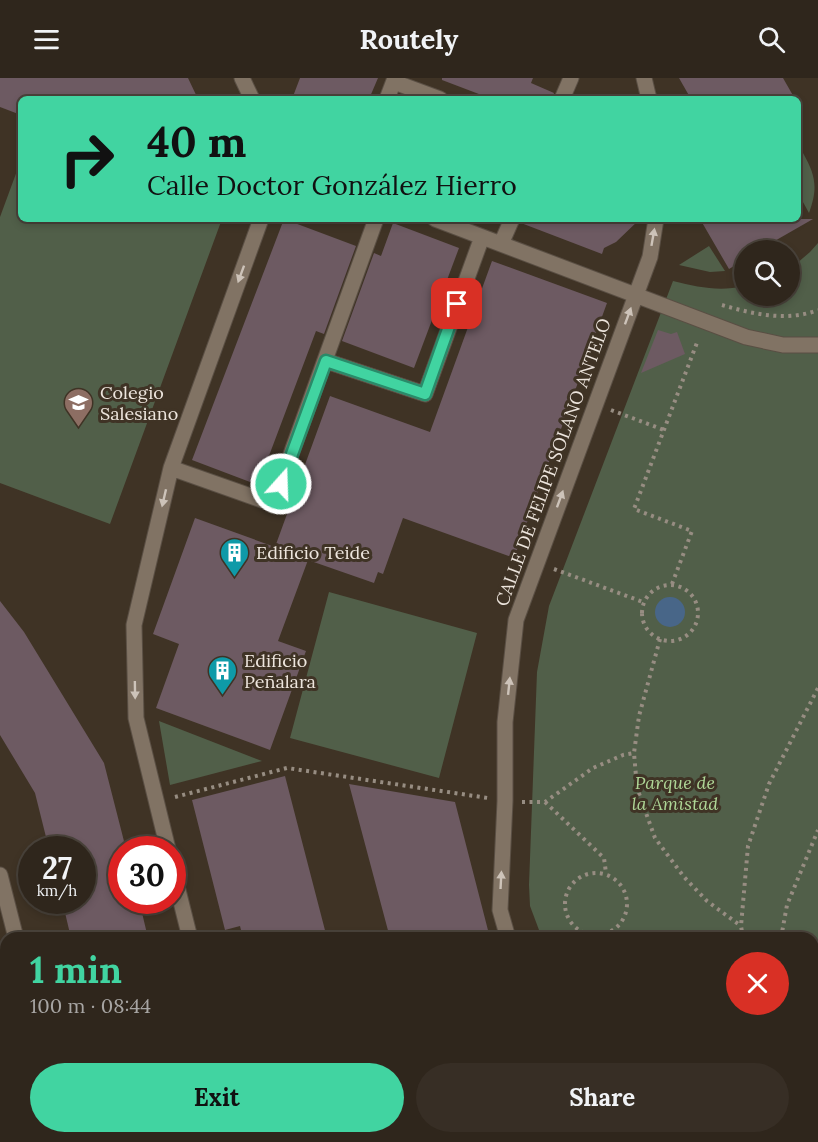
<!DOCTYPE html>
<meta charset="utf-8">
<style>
body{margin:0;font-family:Lora,serif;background:#372e25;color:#f1f3f6;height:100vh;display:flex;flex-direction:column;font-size:22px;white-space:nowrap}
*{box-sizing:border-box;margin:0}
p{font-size:20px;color:#a7a5a3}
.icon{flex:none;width:33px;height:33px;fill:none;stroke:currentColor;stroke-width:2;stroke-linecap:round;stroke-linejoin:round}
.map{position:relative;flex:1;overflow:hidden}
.drawer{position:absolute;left:0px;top:854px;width:819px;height:212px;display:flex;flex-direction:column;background:#2f261c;border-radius:18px 18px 0 0;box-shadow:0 3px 9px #0003,0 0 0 2px #4a433b}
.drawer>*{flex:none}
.banner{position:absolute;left:18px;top:18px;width:783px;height:126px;border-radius:9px;box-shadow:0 3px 9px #0003,0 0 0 2px #4a433b;background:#41d4a1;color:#111;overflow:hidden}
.fabs{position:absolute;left:734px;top:162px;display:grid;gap:12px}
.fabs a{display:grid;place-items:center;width:66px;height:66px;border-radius:50%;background:#2f261c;box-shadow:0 3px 9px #0003,0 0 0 2px #4a433b;font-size:30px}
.speed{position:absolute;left:18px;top:758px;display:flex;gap:12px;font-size:30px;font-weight:700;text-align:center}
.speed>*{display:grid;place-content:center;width:78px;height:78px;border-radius:50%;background:#2f261c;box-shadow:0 3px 9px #0003,0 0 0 2px #4a433b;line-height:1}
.speed small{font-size:15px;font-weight:400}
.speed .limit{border:9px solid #d22;background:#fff;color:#111}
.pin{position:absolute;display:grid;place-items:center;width:51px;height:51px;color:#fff;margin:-26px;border-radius:12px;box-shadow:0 3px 9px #0006}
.me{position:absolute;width:66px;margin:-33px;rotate:20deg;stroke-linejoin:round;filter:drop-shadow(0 0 4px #0008)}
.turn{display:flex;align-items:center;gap:21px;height:126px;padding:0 30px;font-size:27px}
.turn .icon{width:78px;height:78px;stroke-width:2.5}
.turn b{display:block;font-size:42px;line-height:51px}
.round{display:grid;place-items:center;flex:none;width:63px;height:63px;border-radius:32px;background:#372e25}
.headline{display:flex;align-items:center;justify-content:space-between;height:102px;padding:0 30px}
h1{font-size:36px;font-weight:800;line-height:45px;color:#41d4a1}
.action{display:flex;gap:12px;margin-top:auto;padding:12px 30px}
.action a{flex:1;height:69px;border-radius:36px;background:#41d4a1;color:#111;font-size:24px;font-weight:800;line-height:69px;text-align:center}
.action a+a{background:#372e25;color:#f1f3f6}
header{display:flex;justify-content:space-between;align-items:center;height:78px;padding:0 30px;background:#2f261c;font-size:27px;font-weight:800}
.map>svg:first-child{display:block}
.green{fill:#515f49}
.water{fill:#486688}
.building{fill:#6d5a62}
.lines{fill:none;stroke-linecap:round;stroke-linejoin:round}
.minor-casing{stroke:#5a4f44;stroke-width:17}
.path{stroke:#978d82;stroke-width:4;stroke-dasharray:3 4.5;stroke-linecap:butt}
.minor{stroke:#817364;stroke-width:15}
.oneway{fill:#cdc3b9}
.route-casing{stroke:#2a8a69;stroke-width:15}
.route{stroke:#41d4a1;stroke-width:10}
.labels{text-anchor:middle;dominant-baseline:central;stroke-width:6;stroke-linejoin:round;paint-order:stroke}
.poi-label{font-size:18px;fill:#ede5dd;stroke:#3f3325;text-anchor:start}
.street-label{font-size:18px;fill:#ede5dd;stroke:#3f3325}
.park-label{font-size:18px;font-style:italic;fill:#aed696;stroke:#3f3325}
</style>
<header><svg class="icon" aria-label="menu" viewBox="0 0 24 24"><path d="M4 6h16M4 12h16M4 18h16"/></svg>Routely<svg class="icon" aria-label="search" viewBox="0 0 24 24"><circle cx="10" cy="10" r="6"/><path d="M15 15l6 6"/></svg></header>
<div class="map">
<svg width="818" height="1064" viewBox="0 0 818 1064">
<rect width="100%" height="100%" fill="#3f3325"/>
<path class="green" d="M803 75C816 98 818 110 809 135L798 115V78Z
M21 82V141H222L110 446 0 405V139Z
M818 165V1064L813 1033V860H542L530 828 529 807 537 594 549 528 673 203C698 209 719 214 744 208V218H789V192L810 174Z
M709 168 725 193 710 194 679 187Z
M329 514 477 555 439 700 290 660Z
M159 643 262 683 170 707Z
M0 961 6 984V1051L0 1053Z"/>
<path class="water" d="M655 534a15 15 0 1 1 30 0a15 15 0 1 1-30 0Z"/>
<path class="building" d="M0 0H188L198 21H21V37L0 29Z
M300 0H378L369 21H292Z
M442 0H533L531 5 554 15 552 21H492L442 2Z
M679 0H783L795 21H691Z
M284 141 356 168 324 256 316 253 258 407 192 382Z
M522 141H640L616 164 604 170 602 176 521 145Z
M700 141H813L759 172H744V182L729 191Z
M393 145 459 170 414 290 342 263 374 175 381 178Z
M492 183 607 225 514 480 403 440 383 496 378 494 374 505 308 482 278 563 306 573 270 672 156 630 179 566 153 556 195 440 275 469 330 318 430 354Z
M658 252 671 256 677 254 685 276 641 295Z
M0 523 24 554 104 685 126 771H122V822H139L148 860H71L62 822H82V771H49L35 715 0 657Z
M285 698 327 860H243L240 848 225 852 192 722Z
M349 706 455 724 490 860H390Z"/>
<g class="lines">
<defs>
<path id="minor" d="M242 0 252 21
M644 0 649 21
M394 4 440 21
M387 21 395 0
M562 21 571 0
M435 141 746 259 783 267H818
M501 166 512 141
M326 283 425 316 482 159
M171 390 273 426 376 141
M168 771 136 640 134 547 171 390 261 141
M172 788 190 860
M0 797 16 860
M508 860 500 832 505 723V644L516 542 650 179 656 141
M68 1059 69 1064
M240 1059 242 1064
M784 1064V1059"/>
</defs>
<use href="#minor" class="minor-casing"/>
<path class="path" d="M722 227C753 236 787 244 818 232
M611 332 664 352
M554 491 643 524
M672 506 692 453 634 431 698 262
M642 535a28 28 0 1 1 56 0a28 28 0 1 1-56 0Z
M660 561 639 638 634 675 637 710 655 760 684 799 707 823 741 848
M175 719 287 690 488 720
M522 724H545L593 690 623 677 634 675
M545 724 604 780 606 795
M565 826a31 31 0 1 1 62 0a31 31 0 1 1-62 0Z
M743 860 741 848 748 768 769 706 818 610
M781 860 787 827 818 752
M811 1064V1059"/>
<use href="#minor" class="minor"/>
</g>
<defs><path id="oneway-solid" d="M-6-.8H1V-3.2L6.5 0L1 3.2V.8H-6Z" transform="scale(1.5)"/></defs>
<g class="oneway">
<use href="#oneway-solid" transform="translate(653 159) rotate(-80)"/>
<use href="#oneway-solid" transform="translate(241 196) rotate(110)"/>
<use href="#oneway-solid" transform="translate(628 238) rotate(-70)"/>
<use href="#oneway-solid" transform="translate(164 420) rotate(103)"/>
<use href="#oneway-solid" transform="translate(560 421) rotate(-70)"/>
<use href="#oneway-solid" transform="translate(509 608) rotate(-84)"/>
<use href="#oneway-solid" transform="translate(135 612) rotate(89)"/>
<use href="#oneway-solid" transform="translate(501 802) rotate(-87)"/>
</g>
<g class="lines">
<defs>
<path id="route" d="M281 406 326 283 425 316 457 226"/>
</defs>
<use href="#route" class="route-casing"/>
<use href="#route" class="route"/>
</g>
<defs>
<symbol id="school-pin" viewBox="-11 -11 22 30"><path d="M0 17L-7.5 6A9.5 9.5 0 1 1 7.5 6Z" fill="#8d6e63" stroke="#3f3325"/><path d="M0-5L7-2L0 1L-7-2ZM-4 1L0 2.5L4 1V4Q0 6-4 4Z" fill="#fff"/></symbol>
<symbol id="building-pin" viewBox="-11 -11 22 30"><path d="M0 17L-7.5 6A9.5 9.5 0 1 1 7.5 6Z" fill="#0f9aa8" stroke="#3f3325"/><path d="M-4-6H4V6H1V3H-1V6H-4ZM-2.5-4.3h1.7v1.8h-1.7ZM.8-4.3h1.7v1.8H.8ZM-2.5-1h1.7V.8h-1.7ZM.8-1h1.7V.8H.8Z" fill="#fff"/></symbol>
</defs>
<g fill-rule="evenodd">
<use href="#school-pin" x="62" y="308" width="33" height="45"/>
<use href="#building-pin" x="218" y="458" width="33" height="45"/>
<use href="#building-pin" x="206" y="576" width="33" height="45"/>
</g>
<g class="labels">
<g class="poi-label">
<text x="100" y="314">Colegio<tspan x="100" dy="21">Salesiano</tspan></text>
<text x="256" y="474">Edificio Teide</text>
<text x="244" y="582">Edificio<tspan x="244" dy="21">Peñalara</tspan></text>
</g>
<g class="street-label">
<text transform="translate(553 384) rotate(-70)">CALLE DE FELIPE SOLANO ANTELO</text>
</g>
<g class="park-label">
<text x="675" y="704">Parque de<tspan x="675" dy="21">la Amistad</tspan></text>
</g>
</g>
</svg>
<div class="fabs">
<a><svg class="icon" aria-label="search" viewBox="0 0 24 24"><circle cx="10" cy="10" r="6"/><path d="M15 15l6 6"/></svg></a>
</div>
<div class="speed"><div>27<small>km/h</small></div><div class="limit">30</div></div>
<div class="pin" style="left:457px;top:226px;background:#d93025"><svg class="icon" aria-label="arrive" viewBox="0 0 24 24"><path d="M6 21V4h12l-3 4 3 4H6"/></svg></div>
<svg class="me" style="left:281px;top:406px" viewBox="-20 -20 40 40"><circle r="17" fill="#41d4a1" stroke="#fff" stroke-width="3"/><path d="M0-11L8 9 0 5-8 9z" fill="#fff"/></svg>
<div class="banner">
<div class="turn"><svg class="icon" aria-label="right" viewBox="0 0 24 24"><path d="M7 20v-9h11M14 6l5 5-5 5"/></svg><div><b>40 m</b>Calle Doctor González Hierro</div></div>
</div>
<section class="drawer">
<div class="headline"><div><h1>1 min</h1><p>100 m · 08:44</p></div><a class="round" style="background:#d93025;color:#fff"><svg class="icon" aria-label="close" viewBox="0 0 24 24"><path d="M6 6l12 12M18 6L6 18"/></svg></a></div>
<div class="action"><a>Exit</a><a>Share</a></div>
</section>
</div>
